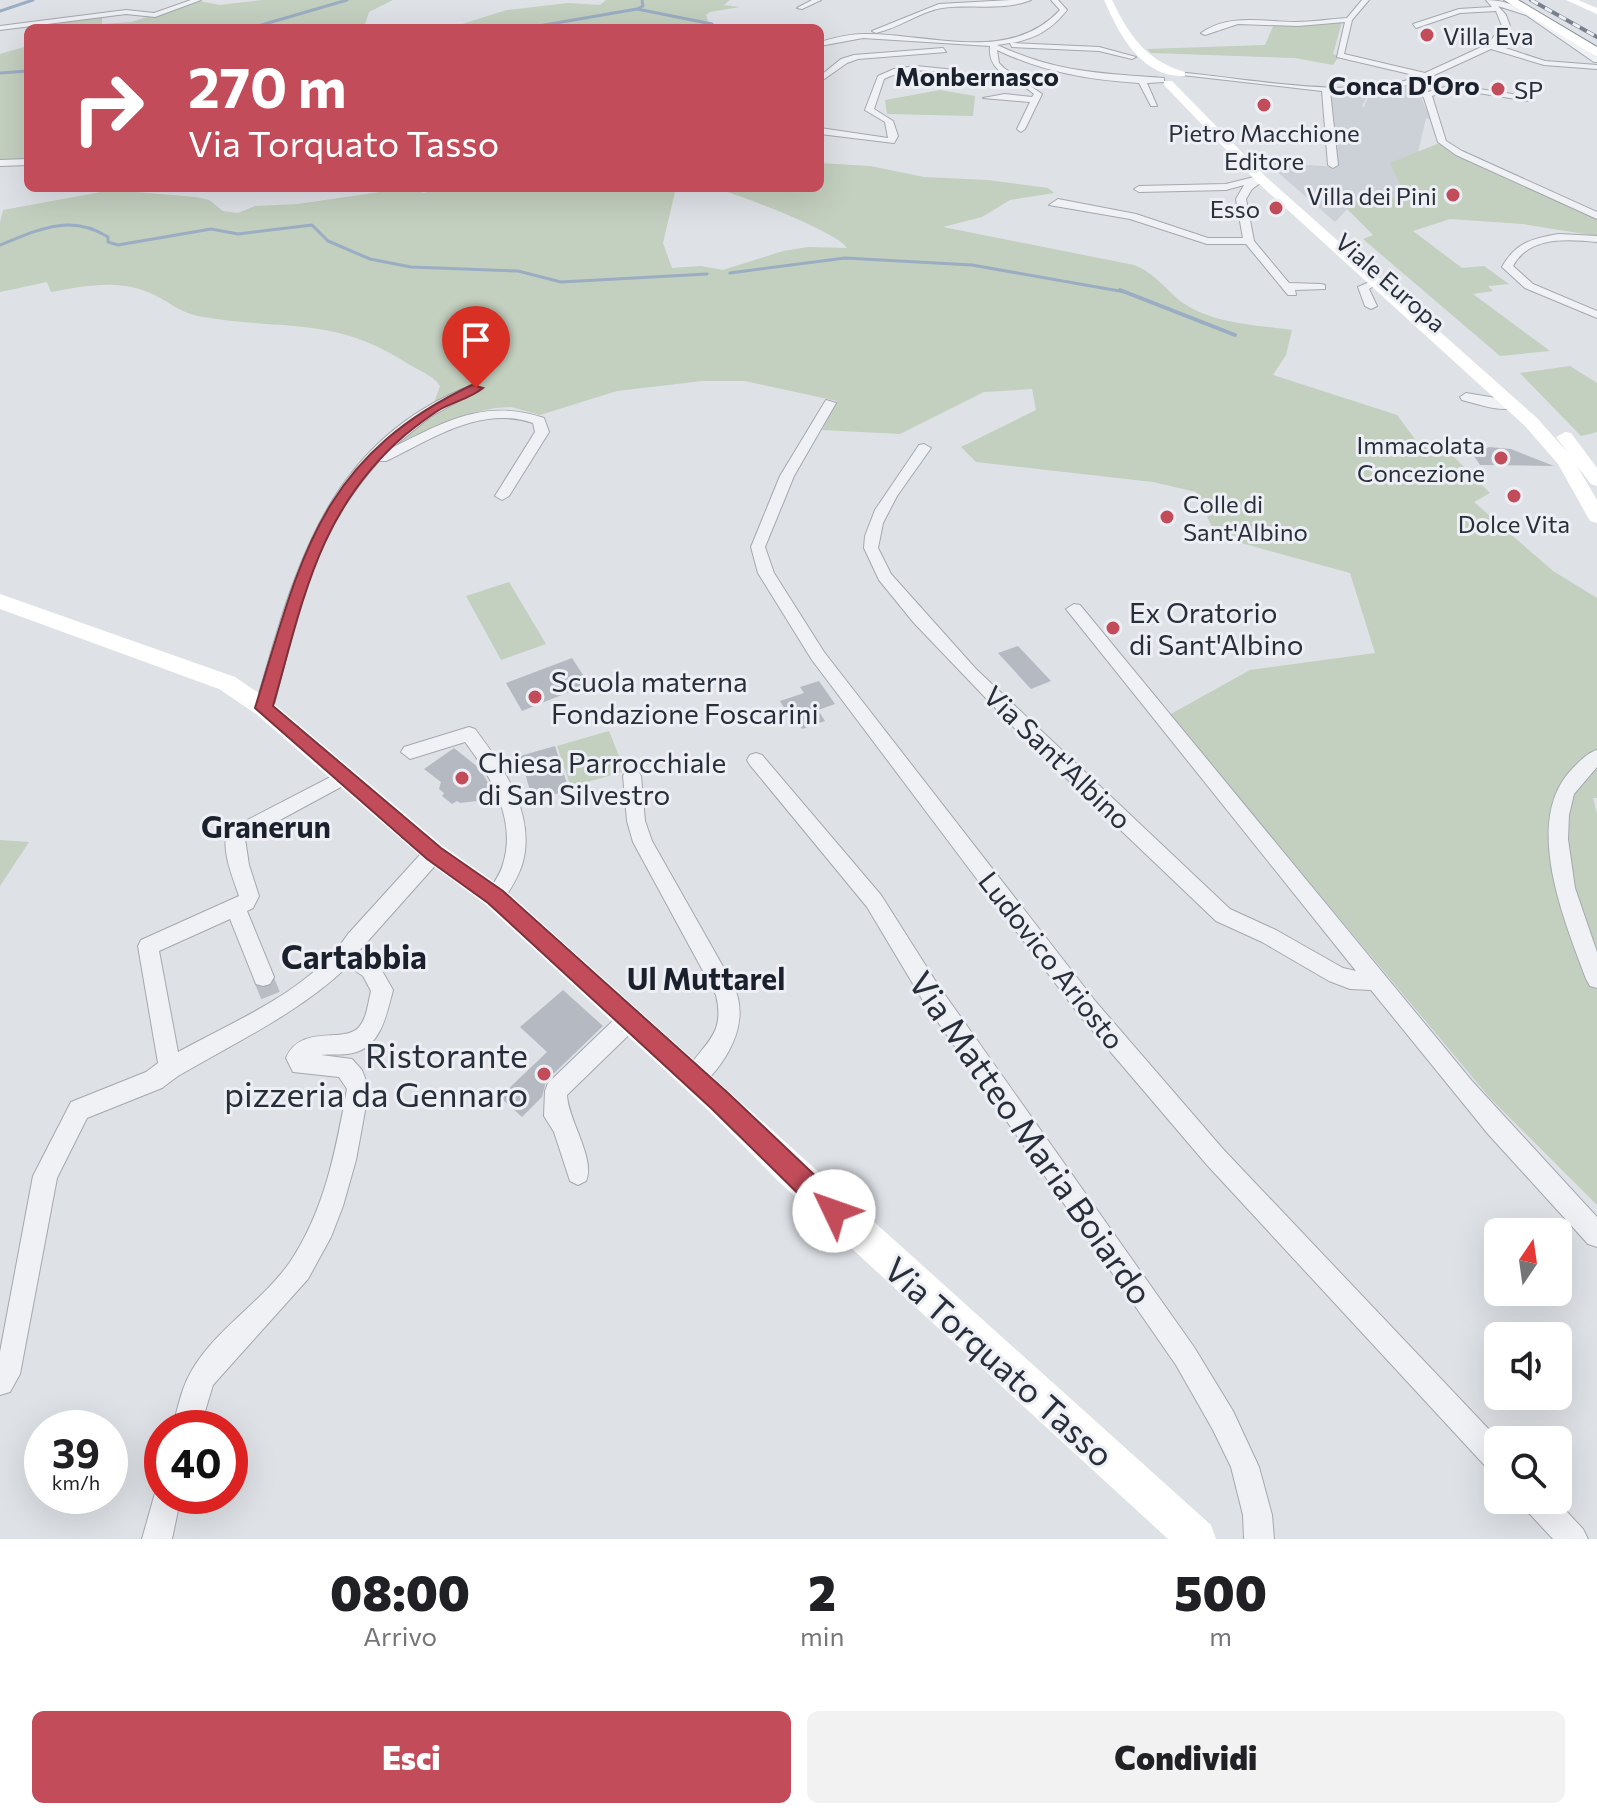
<!DOCTYPE html>
<html lang="it">
<style>
body{margin:0;font-family:Commissioner,sans-serif;background:#f2f2f2;color:#202124;height:100vh;display:flex;flex-direction:column;font-size:30px;white-space:nowrap}
*{box-sizing:border-box;margin:0}
p{font-size:26px;color:#757577}
.icon{flex:none;width:44px;height:44px;fill:none;stroke:currentColor;stroke-width:2;stroke-linecap:round;stroke-linejoin:round}
.map{position:relative;height:1539px;overflow:hidden}
.details{display:flex;flex-direction:column;background:#fff;flex:1}
.details>*{flex:none}
.hud{position:absolute;left:24px;top:24px;width:800px;height:168px;border-radius:12px;box-shadow:0 8px 32px #0002;background:#c24c5a;color:#fff;overflow:hidden}
.needle{width:52px;rotate:13deg}
.buttons{position:absolute;left:1484px;top:1218px;display:grid;gap:16px}
.buttons a{display:grid;place-items:center;width:88px;height:88px;border-radius:12px;background:#fff;box-shadow:0 8px 32px #0002;font-size:40px}
.speed{position:absolute;left:24px;top:1410px;display:flex;gap:16px;font-size:40px;font-weight:700;text-align:center}
.speed>*{display:grid;place-content:center;width:104px;height:104px;border-radius:50%;background:#fff;box-shadow:0 8px 32px #0002;line-height:1}
.speed small{font-size:20px;font-weight:400}
.speed .limit{border:12px solid #d22;background:#fff;color:#111}
.pin{position:absolute;display:grid;place-items:center;width:68px;height:68px;color:#fff;margin:-82px -34px;border-radius:50% 50% 50% 0;rotate:-45deg;box-shadow:0 0 8px #0007}
.pin .icon{rotate:45deg}
.me{position:absolute;width:88px;margin:-44px;rotate:312deg;stroke-linejoin:round;filter:drop-shadow(0 0 6px #0008)}
.turn{display:flex;align-items:center;gap:28px;height:168px;padding:0 32px;font-size:36px}
.turn .icon{width:104px;height:104px;stroke-width:2.5}
.turn b{display:block;font-size:56px;line-height:68px}
.eta{display:flex;justify-content:space-evenly;align-items:center;height:136px;text-align:center}
.eta b{font-size:48px;font-weight:800;line-height:56px}
.button{display:flex;gap:16px;margin-top:auto;padding:16px 32px}
.button a{flex:1;height:92px;border-radius:12px;background:#c24c5a;color:#fff;font-size:32px;font-weight:800;line-height:92px;text-align:center}
.button a+a{background:#f2f2f2;color:#202124}
.map>svg:first-child{display:block}
.built{fill:#ccd0d7}
.green{fill:#c3cfbf}
.lines{fill:none;stroke-linecap:round;stroke-linejoin:round}
.stream-far1{stroke:#9badc3;stroke-width:3}
.stream{stroke:#9badc3;stroke-width:4}
.building{fill:#b5bac2}
.street-tunnel{stroke:#babdc4;stroke-width:20;stroke-dasharray:20 10;stroke-linecap:butt}
.street-casing{stroke:#a4a8af;stroke-width:2}
.highway-casing{stroke:#868e9b;stroke-width:2}
.street{fill:#f0f1f5;fill-rule:evenodd}
.secondary{fill:#fff;fill-rule:evenodd}
.highway{fill:#fff;fill-rule:evenodd}
.rail-casing{stroke:#78808e;stroke-width:4}
.rail{stroke:#edeff4;stroke-width:3;stroke-dasharray:8;stroke-linecap:butt}
.route{fill:#c24c5a;stroke:#7e313a;stroke-width:2}
.poi-dot{fill:#c24c5a;stroke:#edeff4;stroke-width:3}
.labels{text-anchor:middle;dominant-baseline:central;stroke-width:6;stroke-linejoin:round;paint-order:stroke}
.far-poi-label{font-size:24px;fill:#282f3b;stroke:#edeff4;text-anchor:start}
.far-street-label{font-size:24px;fill:#282f3b;stroke:#edeff4}
.far-neighbourhood-label{font-size:26px;font-weight:bold;fill:#1a202c;stroke:#edeff4}
.poi-label{font-size:28px;fill:#282f3b;stroke:#edeff4;text-anchor:start}
.street-label{font-size:28px;fill:#282f3b;stroke:#edeff4}
.neighbourhood-label{font-size:30px;font-weight:bold;fill:#1a202c;stroke:#edeff4}
.quarter-label{font-size:32px;font-weight:bold;fill:#1a202c;stroke:#edeff4}
.near-poi-label{font-size:34px;fill:#282f3b;stroke:#edeff4;text-anchor:end}
.near-street-label{font-size:34px;fill:#282f3b;stroke:#edeff4}
</style>
<div class="map">
<svg width="1597" height="1539" viewBox="0 0 1597 1539">
<rect width="100%" height="100%" fill="#dee1e6"/>
<path class="built" d="M1410 84 1416 85 1430 119 1426 118 1407 201 1361 194 1335 222 1266 162 1337 167 1331 92 1367 97 1362 106 1364 107 1368 97Z"/>
<path class="green" d="M262 0H393L369 12 365 24 356 28 40 26 102 17V24L131 22 199 1 220 5Z
M606 0H730L724 5 740 7 710 12 706 15 708 21 704 24 657 28H449L507 10 568 3 600 5Z
M1342 22 1333 54 1339 56 1333 65 1295 58 1151 53 1147 49 1265 45 1274 24Z
M28 46V158L0 163V54Z
M940 90 975 96 973 116 887 114 885 100Z
M1442 142 1597 216V236L1523 224 1450 219 1413 231 1462 268 1484 266 1509 284 1488 286 1493 291 1473 294 1550 351 1500 356 1363 239 1373 235 1347 209 1361 194 1407 200 1390 163Z
M820 163 870 166 924 177 988 180 1048 188 1054 193 1010 200 982 217 943 227 1134 265C1154 272 1167 291 1183 303 1213 324 1257 325 1292 330L1286 355 1273 375 1397 415 1420 446 1449 452 1490 493 1474 502 1553 571 1597 598V798H1593L1597 814V1205L1490 1098 1169 715 1250 670 1375 653 1350 573 1216 536 1196 492 1153 482 976 462 961 447 1036 410 1032 389 984 392 900 434 822 430 837 401 745 381H702L617 391 540 415 511 407 495 408 472 413 400 445 395 444 435 400 440 386C432 374 417 370 405 362 333 315 276 331 198 316 178 312 166 299 148 292 118 279 82 286 51 292L47 282 0 292V222L3 210 112 190 196 197 209 200 223 211 238 213 255 206 298 204 407 188 424 193 440 188H676L663 243 672 268 701 266 723 270 783 251 808 247 847 248C838 232 737 194 715 188H820Z
M1570 366 1597 383V432L1581 436 1520 373Z
M509 582 546 644 501 660 466 596Z
M609 731 625 771 571 787 557 746Z
M0 840 29 842 0 886Z"/>
<g class="lines">
<path class="stream-far1" d="M637 9 712 24
M0 11 33 0
M251 28 347 0
M527 28 637 9 643 6 642 0
M0 73 28 71
M0 245C38 230 70 213 108 237V242L118 245 211 229 238 234 312 225 328 241 370 259 411 267 518 271 561 282 707 274
M730 273 845 258 972 265 1125 292"/>
<path class="stream" d="M1120 290 1235 335"/>
</g>
<path class="building" d="M1489 447 1511 449 1554 466 1480 465 1474 456Z
M1018 646 1051 681 1031 689 998 653Z
M572 658 589 684 522 711 506 683Z
M819 681 835 704 818 710 825 721 802 729 799 723 794 724 780 701 804 693 800 687Z
M555 746 569 790 533 801 520 756Z
M454 748 479 768 490 786 488 793 477 801 460 803 457 801 452 804 442 796 444 793 439 789 441 782 424 769Z
M563 990 603 1026 546 1081 542 1097 522 1117 500 1097 547 1052 520 1027Z"/>
<g class="lines">
<path class="street-tunnel" d="M263 977 276 1009"/>
<defs>
<path id="street" d="M191 0H201L155 17 126 14 0 30V26L126 10 154 13Z
M812 0H821L802 9 797 8Z
M1011 0H1031C1004 11 971 4 942 8 921 11 899 28 876 33L872 31 939 4Z
M1051 0H1058L1067 10C1052 29 1037 38 1012 43L1099 47 1136 57 1132 59 1099 51 1012 47 1010 43 997 45C1059 73 1099 73 1164 78V82L1147 83 1157 106H1151L1139 83C1089 80 1043 72 997 50L999 63 1004 68 1042 94 1025 129 1021 132 1017 129 1030 102 983 98 1005 94 1032 97 1034 94C1016 78 987 74 990 46L863 38 820 46V42C834 38 848 34 863 34 929 33 1009 65 1060 10Z
M1362 0H1369L1352 20 1344 54 1425 73 1488 44 1502 26 1496 11 1460 13 1416 28 1413 24 1459 9 1492 7 1486 0C1526 0 1565 35 1597 57V62H1594L1526 15 1498 6 1506 15 1510 26 1496 45 1545 61 1597 65V69L1544 65 1491 49 1419 82 1428 92 1452 85 1532 97 1529 101 1452 89 1432 96 1446 141 1462 151 1597 212V219L1456 155 1438 142 1424 98 1412 84 1372 92 1330 91 1338 165 1333 168 1328 165 1322 91 1182 75 1186 73C1248 79 1364 101 1418 76L1337 57 1345 22 1298 26 1238 24 1205 35 1201 33C1229 13 1264 22 1295 22 1313 22 1330 19 1347 18Z
M943 48 946 52 858 59 847 63 820 82V76L841 59 854 55Z
M916 66 955 70 960 77 938 88 935 84 951 76 949 74C927 69 904 68 884 79L874 109 893 121 898 136 894 143 820 134V128L888 138 885 122 865 110 878 76 894 69Z
M28 159V165L0 166V160Z
M1258 176 1266 179 1252 189 1246 199 1254 241 1289 283 1321 284 1325 285V289L1295 290 1296 295H1288L1246 244H1207L1130 219 1049 205 1058 199 1136 214 1208 238H1243L1236 199 1244 185 1226 190 1139 192 1134 189 1139 186 1226 184Z
M1559 234 1597 236V242C1567 239 1529 236 1513 266L1533 284 1597 311V318L1525 288 1502 267C1515 243 1533 238 1559 234Z
M1374 280 1379 283 1369 289 1377 306 1371 309 1365 306 1358 287Z
M472 385 482 388 430 417 392 448C444 422 485 398 544 418L549 432 509 496 502 500 495 496 535 432 533 423C480 405 432 439 386 461H379C311 536 298 614 273 708L270 712H258L255 708C294 572 324 443 472 385Z
M1466 393 1514 401 1520 405C1506 415 1478 404 1462 400L1460 397Z
M826 400 836 403 794 476 765 547 774 573 824 652 1096 1002 1223 1149 1499 1440 1498 1473 1488 1469 1207 1165 1080 1016 812 660 758 573 751 547 780 476Z
M924 444 931 448 897 496 883 523 878 548 891 574 976 669 1230 909 1276 930 1343 968 1356 971 1066 609 1074 604 1080 605 1472 1081 1597 1217V1247L1588 1244 1488 1134 1371 990 1350 989 1329 981 1262 942 1216 921 1022 736 914 623 879 580 864 548 865 536 875 510 919 445Z
M469 727 475 729C503 766 537 816 522 865 518 878 509 891 502 903L495 905 488 903 485 897C491 886 500 876 503 864 517 820 491 776 465 742L410 759 401 752 404 747Z
M1597 750V767L1574 794 1569 815 1568 839 1575 888 1597 952V988L1590 986 1586 979C1565 922 1521 820 1573 768 1580 761 1587 753 1597 750Z
M756 753 762 755 881 895 938 985 1194 1347 1233 1411 1259 1467 1272 1515 1274 1539H1244L1243 1515 1231 1467 1213 1430 1176 1365 922 999 867 907 750 765 747 760 750 755Z
M346 769 352 771 355 776 352 781 245 839 249 865 259 896 253 908 247 911 274 977 270 984 263 986 256 984 230 919 159 951 178 1052C236 1020 310 991 348 934L427 847 434 845 441 847 444 853 441 859 359 951 377 962 393 990C386 1017 380 1051 347 1054 339 1055 330 1054 321 1055L352 1059 362 1070 369 1089 356 1160 343 1206 331 1237 308 1279 213 1385 200 1428H172C178 1409 181 1388 192 1370 217 1328 262 1302 290 1262 325 1210 336 1149 347 1089L339 1077 293 1072 286 1058C301 1023 345 1044 359 1027 367 1018 368 1003 371 991L363 976 348 966C299 1013 236 1042 178 1076L162 1088 87 1118 57 1178 20 1374 10 1392 0 1395V1352L33 1176 71 1102 146 1072 158 1063 138 946 141 940 239 896C233 877 220 849 228 830Z
M632 769 638 771 641 776 645 821 652 841 734 986C747 1016 736 1044 717 1069 710 1077 704 1086 694 1090L686 1087 683 1079C698 1044 727 1040 716 995L633 842 627 821 623 776 626 771Z
M630 1009 638 1012 641 1019 638 1026 567 1095C568 1120 596 1159 586 1181L578 1185 570 1181 554 1132 544 1116 545 1091 548 1083 622 1012Z
M162 1484V1496H181L172 1539H142L157 1486Z
M1522 1500H1556L1583 1529 1588 1539H1553L1526 1510Z"/>
<path id="highway" d="M1504 0H1518L1597 47V57Z"/>
</defs>
<use href="#street" class="street-casing"/>
<use href="#highway" class="highway-casing"/>
<use href="#street" class="street"/>
<path class="secondary" d="M1104 0H1112C1129 35 1146 61 1185 72V76C1141 78 1119 34 1104 0Z
M1566 0H1578L1597 8V14Z
M1164 81H1172L1265 176 1537 418 1568 453 1556 437 1565 432 1571 433 1597 468V486L1591 484 1577 466 1597 500V523L1590 521 1558 464 1525 426 1257 182 1164 85Z
M0 594 235 677 272 702 443 846 504 889 1211 1525 1216 1539H1168L777 1180 709 1111 486 905 425 860 256 714 219 689 0 609Z"/>
<use href="#highway" class="highway"/>
<defs>
<path id="rail" d="M1531 0 1597 37"/>
</defs>
<use href="#rail" class="rail-casing"/>
<use href="#rail" class="rail"/>
</g>
<path class="route" d="M472 385 483 388C471 398 453 402 439 410 428 417 415 427 405 435 318 510 303 601 273 706L441 848 503 891 728 1093 843 1202 847 1211 843 1220 834 1223 825 1220 712 1109 488 903 427 859 255 708C301 559 318 458 472 385Z"/>
<g class="poi-dot">
<circle cx="1427" cy="35" r="8"/>
<circle cx="1498" cy="89" r="8"/>
<circle cx="1264" cy="105" r="8"/>
<circle cx="1453" cy="195" r="8"/>
<circle cx="1276" cy="208" r="8"/>
<circle cx="1501" cy="458" r="8"/>
<circle cx="1514" cy="496" r="8"/>
<circle cx="1167" cy="517" r="8"/>
<circle cx="1113" cy="628" r="8"/>
<circle cx="535" cy="697" r="8"/>
<circle cx="462" cy="778" r="8"/>
<circle cx="544" cy="1074" r="8"/>
</g>
<g class="labels">
<g class="far-poi-label">
<text x="1443" y="35">Villa Eva</text>
<text x="1514" y="89">SP</text>
<text x="1264" y="132" text-anchor="middle">Pietro Macchione<tspan x="1264" dy="28">Editore</tspan></text>
<text x="1437" y="195" text-anchor="end">Villa dei Pini</text>
<text x="1260" y="208" text-anchor="end">Esso</text>
<text x="1485" y="444" text-anchor="end">Immacolata<tspan x="1485" dy="28">Concezione</tspan></text>
<text x="1183" y="503">Colle di<tspan x="1183" dy="28">Sant'Albino</tspan></text>
<text x="1514" y="523" text-anchor="middle">Dolce Vita</text>
</g>
<g class="far-street-label">
<text transform="translate(1391 282) rotate(41)">Viale Europa</text>
</g>
<g class="far-neighbourhood-label">
<text x="977" y="75">Monbernasco</text>
<text x="1404" y="84">Conca D'Oro</text>
</g>
<g class="poi-label">
<text x="1129" y="612">Ex Oratorio<tspan x="1129" dy="32">di Sant'Albino</tspan></text>
<text x="551" y="681">Scuola materna<tspan x="551" dy="32">Fondazione Foscarini</tspan></text>
<text x="478" y="762">Chiesa Parrocchiale<tspan x="478" dy="32">di San Silvestro</tspan></text>
</g>
<g class="street-label">
<text transform="translate(1058 757) rotate(44)">Via Sant'Albino</text>
<text transform="translate(1052 960) rotate(52)">Ludovico Ariosto</text>
</g>
<g class="neighbourhood-label">
<text x="266" y="825">Granerun</text>
<text x="706" y="977">Ul Muttarel</text>
</g>
<g class="quarter-label">
<text x="354" y="956">Cartabbia</text>
</g>
<g class="near-poi-label">
<text x="528" y="1054">Ristorante<tspan x="528" dy="39">pizzeria da Gennaro</tspan></text>
</g>
<g class="near-street-label">
<text transform="translate(1032 1137) rotate(55)">Via Matteo Maria Boiardo</text>
<text transform="translate(1000 1361) rotate(42)">Via Torquato Tasso</text>
</g>
</g>
</svg>
<div class="buttons">
<a><svg class="needle" viewBox="-14 -14 28 28"><path d="M0-13l5 13h-10z" fill="#e53935"/><path d="M0 13l5-13h-10z" fill="#757577"/></svg></a>
<a><svg class="icon" aria-label="sound" viewBox="0 0 24 24"><path d="M4 9h4l5-4v14l-5-4H4zM17 9q2 3 0 6"/></svg></a>
<a><svg class="icon" aria-label="search" viewBox="0 0 24 24"><circle cx="10" cy="10" r="6"/><path d="M15 15l6 6"/></svg></a>
</div>
<div class="speed"><div>39<small>km/h</small></div><div class="limit">40</div></div>
<div class="pin" style="left:476px;top:388px;background:#d93025"><svg class="icon" aria-label="arrive" viewBox="0 0 24 24"><path d="M6 21V4h12l-3 4 3 4H6"/></svg></div>
<svg class="me" style="left:834px;top:1211px" viewBox="-20 -20 40 40"><circle r="19" fill="#fff"/><path d="M0-13L10 11 0 6-10 11z" fill="#c24c5a"/></svg>
<div class="hud">
<div class="turn"><svg class="icon" aria-label="right" viewBox="0 0 24 24"><path d="M7 20v-9h11M14 6l5 5-5 5"/></svg><div><b>270 m</b>Via Torquato Tasso</div></div>
</div>
</div>
<section class="details">
<div class="eta">
<div><b>08:00</b><p>Arrivo</p></div>
<div><b>2</b><p>min</p></div>
<div><b>500</b><p>m</p></div>
</div>
<div class="button"><a>Esci</a><a>Condividi</a></div>
</section>
